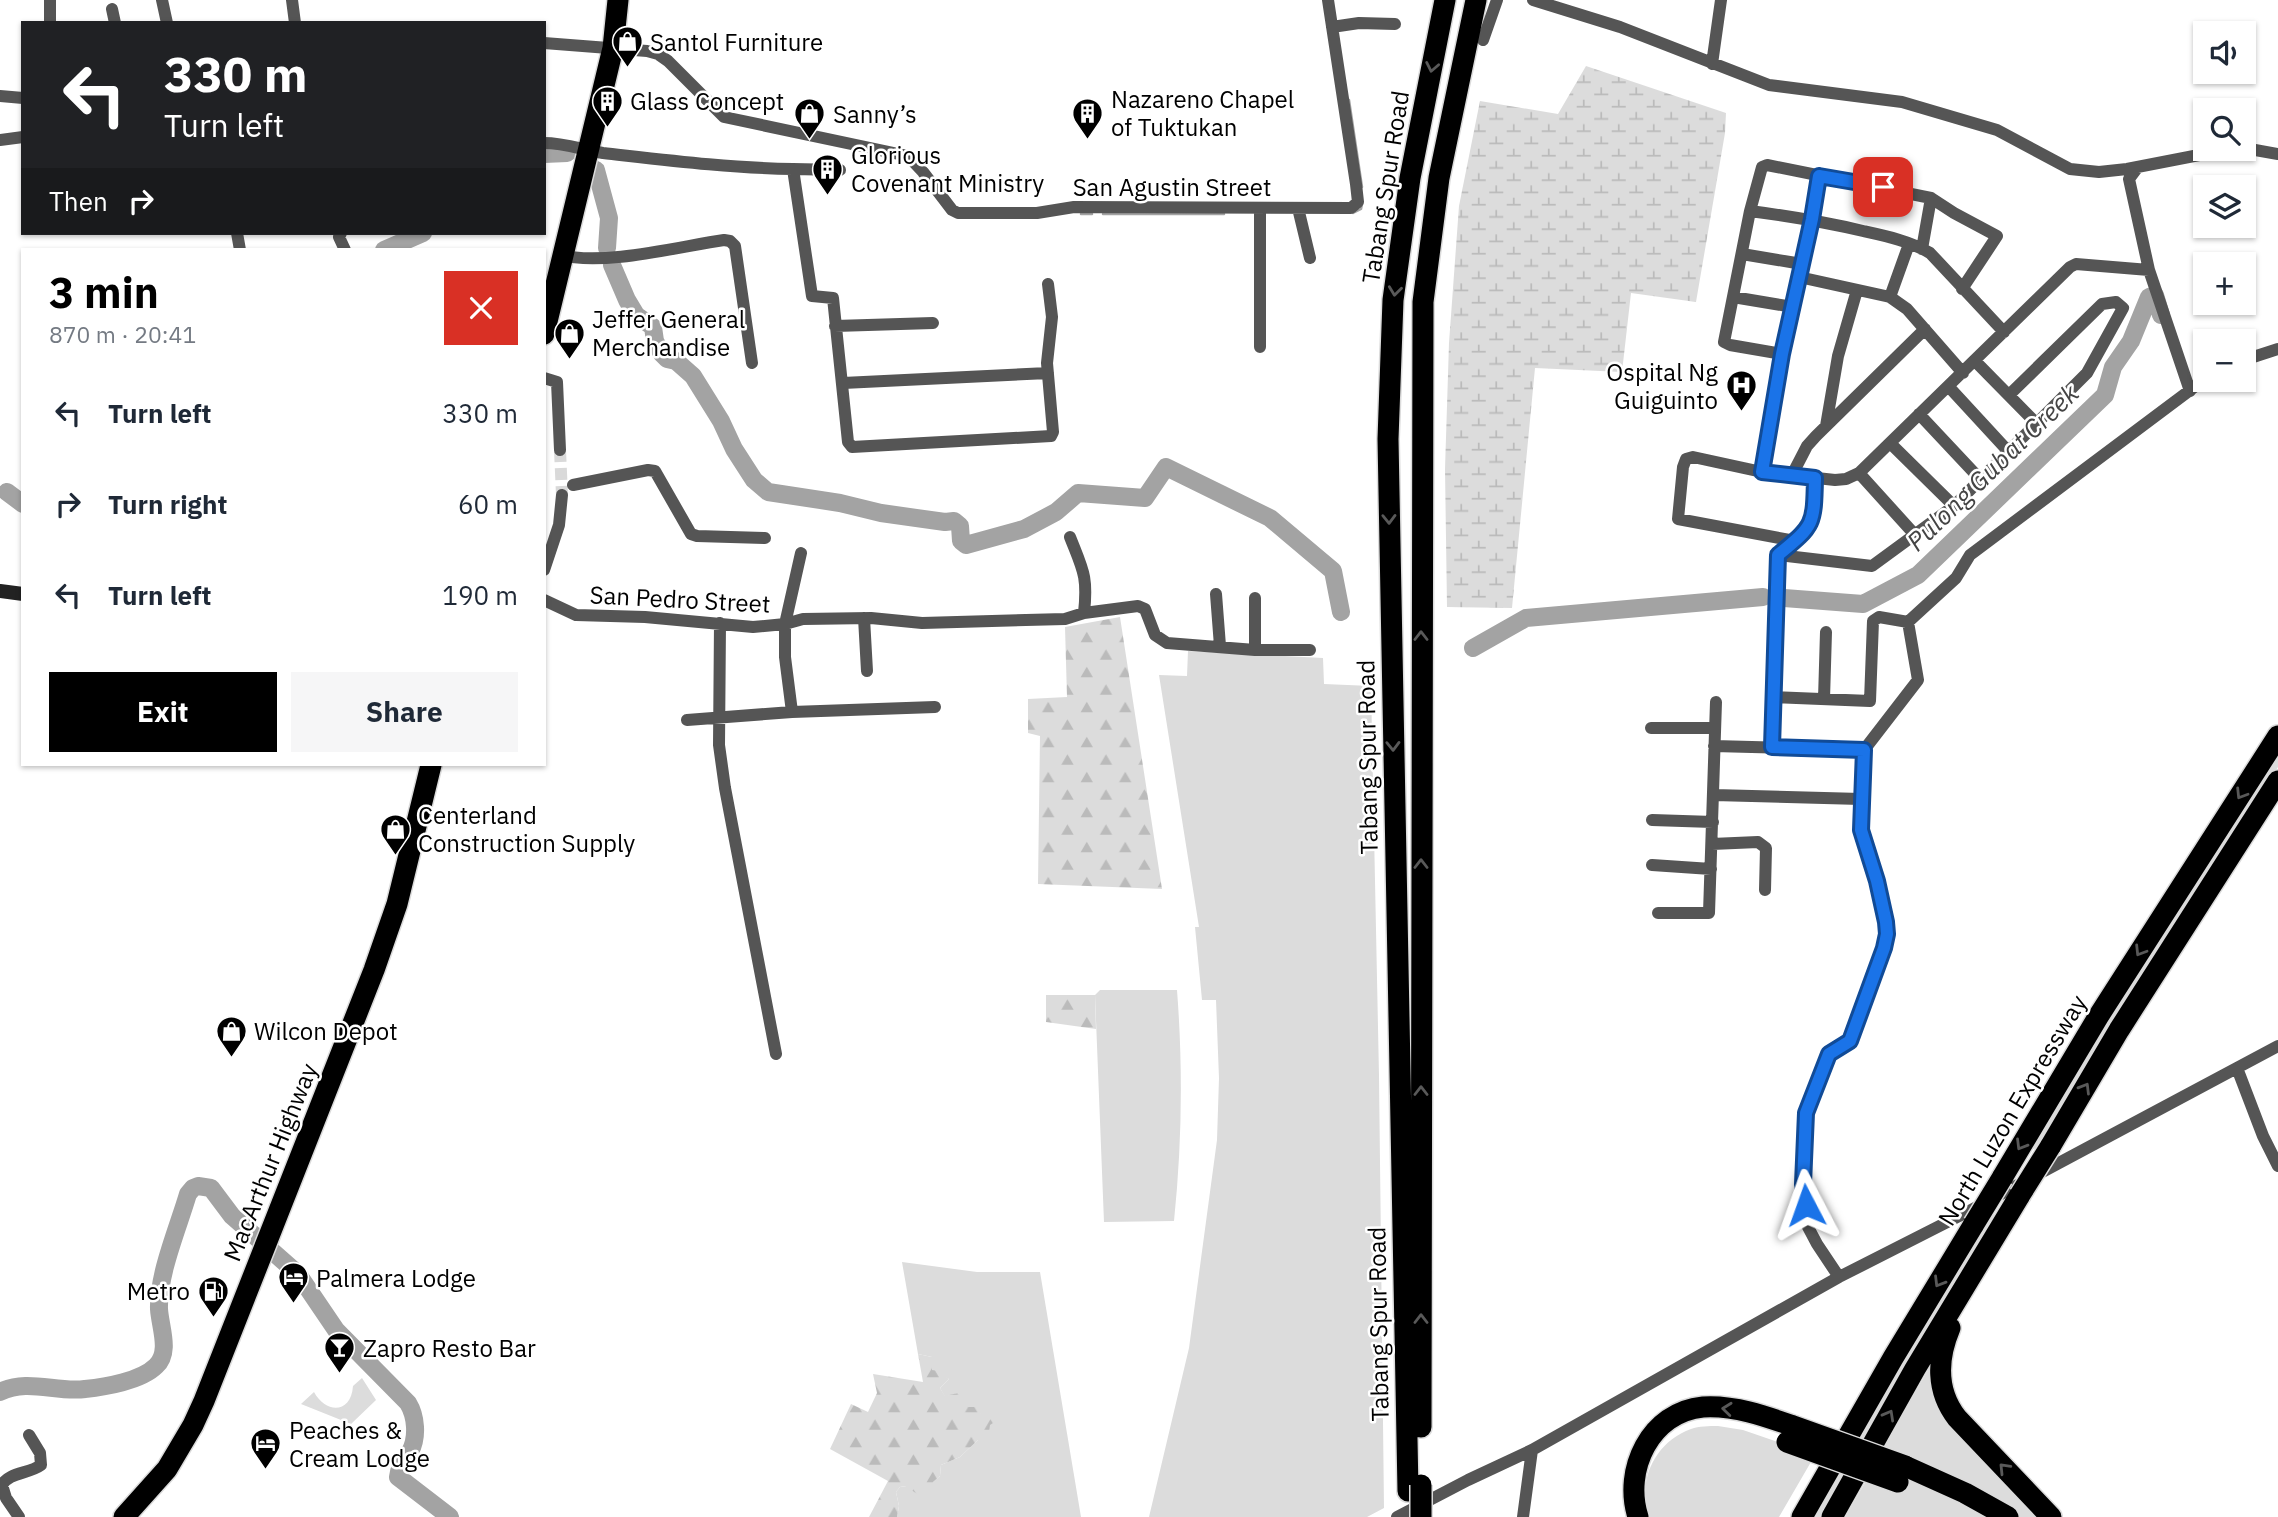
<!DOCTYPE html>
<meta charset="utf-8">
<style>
body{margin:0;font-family:"IBM Plex Sans",sans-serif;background:#f6f6f7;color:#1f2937;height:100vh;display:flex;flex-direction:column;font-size:26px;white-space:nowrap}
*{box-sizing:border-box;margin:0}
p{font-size:23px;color:#747a83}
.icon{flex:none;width:38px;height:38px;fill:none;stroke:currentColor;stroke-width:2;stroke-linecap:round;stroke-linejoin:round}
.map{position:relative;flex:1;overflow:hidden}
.side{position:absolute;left:21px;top:248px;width:525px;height:518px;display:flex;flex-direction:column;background:#fff;border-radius:0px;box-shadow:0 2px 5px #0004}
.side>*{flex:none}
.banner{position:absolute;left:21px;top:21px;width:525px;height:214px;border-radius:0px;box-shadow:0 2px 5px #0004;background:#202124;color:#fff;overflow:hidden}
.buttons{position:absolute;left:2193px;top:21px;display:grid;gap:14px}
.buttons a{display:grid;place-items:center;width:63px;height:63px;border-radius:0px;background:#fff;box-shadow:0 2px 5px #0004;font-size:35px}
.pin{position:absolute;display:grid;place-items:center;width:60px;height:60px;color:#fff;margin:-30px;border-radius:14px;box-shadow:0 4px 10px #0006}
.me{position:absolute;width:77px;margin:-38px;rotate:356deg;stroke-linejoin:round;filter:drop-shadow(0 0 5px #0008)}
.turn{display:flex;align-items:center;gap:24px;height:147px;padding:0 28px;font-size:32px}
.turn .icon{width:91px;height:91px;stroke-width:2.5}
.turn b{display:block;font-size:49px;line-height:60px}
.then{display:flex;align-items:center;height:66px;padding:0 28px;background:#0003;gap:14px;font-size:26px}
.round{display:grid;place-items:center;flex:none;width:74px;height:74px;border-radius:0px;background:#f6f6f7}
.overview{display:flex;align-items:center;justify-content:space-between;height:119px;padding:0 28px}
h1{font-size:42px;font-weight:700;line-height:52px;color:#000}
.action{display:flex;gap:14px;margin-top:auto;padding:14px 28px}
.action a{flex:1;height:80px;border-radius:0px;background:#000;color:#fff;font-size:28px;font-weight:700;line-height:80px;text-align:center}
.action a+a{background:#f6f6f7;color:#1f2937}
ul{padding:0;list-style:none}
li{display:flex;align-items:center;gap:21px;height:91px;padding:0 28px}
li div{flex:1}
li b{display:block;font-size:26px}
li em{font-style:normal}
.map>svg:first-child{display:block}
.green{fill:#dcdcdc}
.forest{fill:url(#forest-firs)}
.wetland{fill:url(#wetland-marsh)}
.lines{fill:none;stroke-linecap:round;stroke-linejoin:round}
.stream{stroke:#a3a3a3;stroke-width:2.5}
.river{stroke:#a3a3a3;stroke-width:18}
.street-tunnel{stroke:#d9d9d9;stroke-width:12;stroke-dasharray:12 6;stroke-linecap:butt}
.highway-casing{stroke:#dbdbdb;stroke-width:24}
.street{stroke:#555;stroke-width:12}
.secondary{stroke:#222;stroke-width:14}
.highway{stroke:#000;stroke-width:21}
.highway-bridge-casing{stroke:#dbdbdb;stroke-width:24;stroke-linecap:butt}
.highway-bridge{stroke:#000;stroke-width:21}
.oneway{stroke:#595959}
.route-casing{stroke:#114b97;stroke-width:18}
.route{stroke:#1a73e8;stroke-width:12}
.labels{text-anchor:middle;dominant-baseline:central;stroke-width:5;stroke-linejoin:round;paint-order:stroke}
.poi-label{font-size:24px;fill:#000;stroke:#fff;text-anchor:start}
.street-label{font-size:24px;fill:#000;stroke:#fff}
.water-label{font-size:26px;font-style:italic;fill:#444;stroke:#fff}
</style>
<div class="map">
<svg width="2278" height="1517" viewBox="0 0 2278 1517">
<defs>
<pattern id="forest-firs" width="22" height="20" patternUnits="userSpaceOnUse" patternTransform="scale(1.75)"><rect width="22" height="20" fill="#dcdcdc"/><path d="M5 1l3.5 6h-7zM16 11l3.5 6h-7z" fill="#bbb"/></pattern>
<pattern id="wetland-marsh" width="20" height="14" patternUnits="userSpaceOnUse" patternTransform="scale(1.75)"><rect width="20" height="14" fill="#dcdcdc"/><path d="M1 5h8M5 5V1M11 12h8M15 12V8" fill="none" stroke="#bbb"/></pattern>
</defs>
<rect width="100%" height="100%" fill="#fff"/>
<path class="green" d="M1188 651 1323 658 1324 684 1371 686 1379 1076 1384 1508 1367 1517H1149L1189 1348 1217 1140 1219 1078 1216 1000H1202L1195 927H1199L1159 675 1187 676Z
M2278 751V767L2213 867 2036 1148 2022 1154Z
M1100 990H1177C1183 1068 1182 1144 1174 1221L1104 1222 1095 995Z
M1995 1214 1938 1310 1820 1517H1811L1983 1219Z
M902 1262 977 1272H1040L1081 1517H897L899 1506 896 1492 900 1487 933 1482 940 1476 941 1465 960 1457 978 1440 981 1414 967 1407 958 1393 945 1397 940 1388 949 1379 932 1370V1357L918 1354Z
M1931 1365 1933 1375 2043 1517H2020L2002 1505 1884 1446Z
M362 1378 376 1400 351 1424 301 1404 314 1392C326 1414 351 1414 353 1386Z
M1718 1426 1743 1430 1815 1455 1779 1517H1650C1636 1481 1655 1442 1691 1429 1699 1426 1709 1426 1718 1426Z
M1875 1466 1937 1488 1988 1517H1845Z"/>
<path class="forest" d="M1120 617 1162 889 1038 884 1040 736 1028 733V699L1067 697 1065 627Z
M1046 995H1095L1096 1029 1046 1022Z
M918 1354 932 1357V1370L939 1371 949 1379 940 1388 945 1396 958 1393 968 1395V1407H980L981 1414 996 1421 990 1425 988 1439 978 1440 960 1457 941 1465 940 1476 933 1482 931 1488 917 1494 906 1486 900 1487 896 1492 899 1506 897 1517H869L888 1481 830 1449 851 1404 868 1412 877 1393 873 1374 923 1382Z"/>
<path class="wetland" d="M1586 66 1726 113 1725 133 1696 302 1631 293 1622 372 1535 368 1512 608 1447 607 1445 469 1449 343 1459 206 1480 101 1558 114Z"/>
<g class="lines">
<path class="stream" d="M1349 100 1362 187
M1353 213 1361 209 1362 204
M1081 214H1092
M1103 214H1224"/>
<path class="river" d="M544 154 567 153
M596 170 609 218 607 248
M384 250 423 233
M612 265 627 300 636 315 653 327 655 341 662 354 667 359 676 361 693 376 721 421 734 449 754 480 768 492 840 503 881 513 945 522 954 521 960 526 961 541 966 545 1024 529 1056 512 1078 493 1145 498 1166 467 1270 518 1333 571 1341 612
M7 492 23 504
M1784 598 1863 604 1918 575 2105 395 2113 367 2131 341 2149 297 2155 295 2161 315
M1473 648 1526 618 1763 597
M0 1392C28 1378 56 1393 85 1389 105 1387 141 1381 156 1366 171 1352 160 1327 159 1309 158 1274 178 1228 188 1194L193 1188 198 1186 211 1188 232 1216 298 1274 336 1330 408 1403C416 1416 418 1437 410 1452 404 1463 400 1463 398 1477L450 1517"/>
<path class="street-tunnel" d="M560 450 562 495"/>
<defs>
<path id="highway" d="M544 334 613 48 618 0
M2050 1147 2119 1030 2278 781
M2002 1178 2098 1017 2278 736
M1950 1328C1937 1359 1936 1391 1957 1418L2051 1517
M1421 1427 1423 302 1439 178 1476 0
M1905 1466 1965 1493 2008 1517
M1408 1491 1388 439 1393 300 1410 178 1445 0
M124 1517 167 1469 193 1425 204 1401 374 970 397 904 431 765
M1638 1517C1623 1470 1650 1412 1703 1407 1734 1405 1765 1416 1793 1426
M1802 1517 1893 1358 1974 1224
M1832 1517 1915 1369 2020 1195"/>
</defs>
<use href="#highway" class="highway-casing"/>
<path class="street" d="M50 0V23
M162 0 167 23
M292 0 295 23
M1533 0 1620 27 1769 85 1902 102 1997 130 2070 169 2099 172 2127 169 2230 149
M112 9 115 23
M1332 27 1359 23 1395 24
M1483 40 1497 0
M544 43 647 51 658 54 668 61 724 117 908 156 923 172 952 210 958 213H1037L1074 207 1351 208 1358 202 1356 184 1328 0
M1712 64 1721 0
M0 96 23 98
M0 140 23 137
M544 143C565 143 583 150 603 153 666 160 730 168 793 169L812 296 833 298 848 442 852 447 1051 436 1053 432 1047 363 1052 317 1048 284
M2244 148 2278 154
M2138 167 2129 179 2149 270 2190 391
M793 169 840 170
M1260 208V347
M1298 208 1310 258
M1750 211C1788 216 1825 222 1863 231 1886 236 1910 241 1930 253L2004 332
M237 233 240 250
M341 233 339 237 345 250
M1922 249 1931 198
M1742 254 1802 264
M560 255C605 266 677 247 724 240L730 241 735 246 752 363
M1799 277 1890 297 1907 309 1963 373
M1733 297 1793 307
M1890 297 1909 244
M835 326 933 323
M1782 354 1730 345 1724 342 1750 211 1762 167 1767 165 1931 198 1954 213 1997 236 1962 289
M2244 360 2278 349
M1975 361 2036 423
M544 378 557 382 560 450
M843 383 1048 373
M1949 387 2008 451
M1919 414 1980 479
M1826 426 1838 356 1857 290
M1890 443 1954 506
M1762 472 1782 354 1812 219 1819 176
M1859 473 1916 536
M1792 475 1807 446 1816 436 1925 329
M573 485 648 470 655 471 691 534 697 536 765 538
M1795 541 1678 519 1683 467 1686 459 1693 457 1762 472 1835 480 1846 479 1859 473 2070 267 2076 264 2149 270
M1778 555 1872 566 1954 506 2087 373 2123 308 2116 302 2102 304 2009 395
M544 570 559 525 562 495
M1216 594 1220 646
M544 600 576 615 645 617 753 627 785 624 801 553
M1084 613 1138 606 1145 609 1155 635 1167 643 1255 650H1310
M864 618 867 671
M720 623 719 745 725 788 776 1054
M1255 650V598
M1774 697 1870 701 1873 621 1879 617 1908 622
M1824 699 1826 632
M935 707 792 712 785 657V624L803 619 871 618 922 623 1065 619 1084 613C1088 576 1083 570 1070 537
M687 720 792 712
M1651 728H1715
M1714 746 1864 750
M1772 747 1778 555C1814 525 1814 525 1815 478
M1714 795 1861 799
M1652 820 1713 822
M1712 844 1758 842 1766 848 1765 890
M1652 865 1711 869
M1658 913H1709L1716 702
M2237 1068 2263 1136 2278 1166
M1839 1277 1817 1244 1808 1227 1803 1184 1806 1113 1829 1054 1850 1041 1884 948 1887 934 1883 907 1861 830 1864 750 1918 680 1908 622 1956 578 1970 555 2205 379
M19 1517 6 1498 2 1485C9 1472 29 1474 41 1465L40 1453 29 1435
M1397 1517 1468 1480 1532 1450 1839 1277 1971 1210 2278 1046
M1523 1517 1532 1450"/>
<path class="secondary" d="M0 591 23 594"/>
<use href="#highway" class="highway"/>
<defs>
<path id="highway-bridge" d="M2020 1195 2050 1147
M1974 1224 2002 1178
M1793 1426 1905 1466
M1787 1442 1898 1482
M1421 1485V1517"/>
</defs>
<use href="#highway-bridge" class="highway-bridge-casing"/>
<use href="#highway-bridge" class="highway-bridge"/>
</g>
<defs><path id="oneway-chevron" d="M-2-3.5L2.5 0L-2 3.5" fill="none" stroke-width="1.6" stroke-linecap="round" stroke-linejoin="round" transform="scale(1.75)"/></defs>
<g class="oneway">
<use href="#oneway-chevron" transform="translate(1432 67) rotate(101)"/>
<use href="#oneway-chevron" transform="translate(1395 291) rotate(97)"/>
<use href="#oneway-chevron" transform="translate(1389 519) rotate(89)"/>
<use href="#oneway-chevron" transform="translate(1421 636) rotate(-90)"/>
<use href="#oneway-chevron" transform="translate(1393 746) rotate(89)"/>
<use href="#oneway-chevron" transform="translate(2241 794) rotate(122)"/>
<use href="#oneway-chevron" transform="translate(1421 864) rotate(-90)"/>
<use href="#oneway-chevron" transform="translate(2140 951) rotate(122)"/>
<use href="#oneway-chevron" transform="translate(2085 1088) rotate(-59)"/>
<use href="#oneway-chevron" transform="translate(1421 1091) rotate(-90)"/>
<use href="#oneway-chevron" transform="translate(2021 1145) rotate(121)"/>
<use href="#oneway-chevron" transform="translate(1939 1282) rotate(121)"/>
<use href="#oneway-chevron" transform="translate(1421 1319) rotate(-90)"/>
<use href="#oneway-chevron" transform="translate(1727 1409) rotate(-174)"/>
<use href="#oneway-chevron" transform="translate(1889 1415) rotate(-61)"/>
<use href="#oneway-chevron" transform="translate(2004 1468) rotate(-134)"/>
</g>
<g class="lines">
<defs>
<path id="route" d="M1806 1205 1803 1184 1806 1113 1829 1054 1850 1041 1884 948 1887 934 1886 922 1877 881 1861 830 1864 750 1772 747 1778 555C1814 525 1814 526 1815 478L1762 472 1782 354 1812 219 1819 176 1883 187"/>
</defs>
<use href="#route" class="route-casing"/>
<use href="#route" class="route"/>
</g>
<defs>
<symbol id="shop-pin" viewBox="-11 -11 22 30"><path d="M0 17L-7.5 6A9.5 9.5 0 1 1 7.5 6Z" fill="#000" stroke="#fff"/><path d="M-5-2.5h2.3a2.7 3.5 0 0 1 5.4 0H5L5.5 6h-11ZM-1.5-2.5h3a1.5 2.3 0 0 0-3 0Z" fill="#fff"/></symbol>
<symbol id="building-pin" viewBox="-11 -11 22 30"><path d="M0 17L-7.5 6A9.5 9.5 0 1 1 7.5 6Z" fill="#000" stroke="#fff"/><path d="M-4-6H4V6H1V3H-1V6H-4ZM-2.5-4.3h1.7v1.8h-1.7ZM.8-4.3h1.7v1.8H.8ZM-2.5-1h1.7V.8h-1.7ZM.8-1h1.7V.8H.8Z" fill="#fff"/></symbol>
<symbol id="hospital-pin" viewBox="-11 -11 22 30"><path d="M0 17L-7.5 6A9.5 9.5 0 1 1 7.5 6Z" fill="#000" stroke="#fff"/><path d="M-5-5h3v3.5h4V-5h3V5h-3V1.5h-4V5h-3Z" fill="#fff"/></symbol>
<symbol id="hotel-pin" viewBox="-11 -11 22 30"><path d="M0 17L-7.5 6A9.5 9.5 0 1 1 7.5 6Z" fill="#000" stroke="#fff"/><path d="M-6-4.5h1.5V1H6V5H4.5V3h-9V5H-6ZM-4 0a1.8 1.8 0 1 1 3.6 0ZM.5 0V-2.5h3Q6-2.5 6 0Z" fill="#fff"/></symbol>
<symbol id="fuel-pin" viewBox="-11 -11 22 30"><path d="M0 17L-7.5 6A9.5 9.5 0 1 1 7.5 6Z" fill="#000" stroke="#fff"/><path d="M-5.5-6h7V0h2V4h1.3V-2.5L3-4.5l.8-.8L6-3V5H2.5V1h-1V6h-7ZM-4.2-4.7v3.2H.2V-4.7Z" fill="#fff"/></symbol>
<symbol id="bar-pin" viewBox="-11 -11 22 30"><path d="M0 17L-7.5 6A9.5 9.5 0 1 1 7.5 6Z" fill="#000" stroke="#fff"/><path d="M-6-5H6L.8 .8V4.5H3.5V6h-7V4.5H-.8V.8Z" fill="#fff"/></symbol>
</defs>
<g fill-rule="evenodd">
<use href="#shop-pin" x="610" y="24" width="35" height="47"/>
<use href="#building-pin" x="590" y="84" width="35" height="47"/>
<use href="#building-pin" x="1070" y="96" width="35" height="47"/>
<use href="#shop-pin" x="792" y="96" width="35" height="47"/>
<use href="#building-pin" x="810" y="152" width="35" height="47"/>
<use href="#shop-pin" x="552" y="316" width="35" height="47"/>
<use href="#hospital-pin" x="1724" y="368" width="35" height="47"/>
<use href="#shop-pin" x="378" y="812" width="35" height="47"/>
<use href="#shop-pin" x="214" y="1014" width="35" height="47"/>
<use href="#hotel-pin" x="276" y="1260" width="35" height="47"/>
<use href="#fuel-pin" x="196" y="1274" width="35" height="47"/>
<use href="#bar-pin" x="322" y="1330" width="35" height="47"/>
<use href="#hotel-pin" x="248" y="1426" width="35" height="47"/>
</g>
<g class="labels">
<g class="poi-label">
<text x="650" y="42">Santol Furniture</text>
<text x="1111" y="99">Nazareno Chapel<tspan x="1111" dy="28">of Tuktukan</tspan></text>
<text x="630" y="101">Glass Concept</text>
<text x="833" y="114">Sanny’s</text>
<text x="851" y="155">Glorious<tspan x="851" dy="28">Covenant Ministry</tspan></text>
<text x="592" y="319">Jeffer General<tspan x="592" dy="28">Merchandise</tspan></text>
<text x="1718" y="372" text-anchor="end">Ospital Ng<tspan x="1718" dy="28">Guiguinto</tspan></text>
<text x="418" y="815">Centerland<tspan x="418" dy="28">Construction Supply</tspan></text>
<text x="254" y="1031">Wilcon Depot</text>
<text x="316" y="1278">Palmera Lodge</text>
<text x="190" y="1291" text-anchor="end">Metro</text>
<text x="363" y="1348">Zapro Resto Bar</text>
<text x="289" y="1430">Peaches &amp;<tspan x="289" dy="28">Cream Lodge</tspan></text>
</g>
<g class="street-label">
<text x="1172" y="187">San Agustin Street</text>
<text transform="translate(1385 187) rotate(-81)">Tabang Spur Road</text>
<text transform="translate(680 599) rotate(3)">San Pedro Street</text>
<text transform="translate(1367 757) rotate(-91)">Tabang Spur Road</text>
<text transform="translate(2012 1110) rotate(-59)">North Luzon Expressway</text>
<text transform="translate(270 1162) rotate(-68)">MacArthur Highway</text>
<text transform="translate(1378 1324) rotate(-91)">Tabang Spur Road</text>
</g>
<g class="water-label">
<text transform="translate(1992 467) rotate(-44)">Pulong Gubat Creek</text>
</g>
</g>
</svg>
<div class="buttons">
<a><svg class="icon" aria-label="sound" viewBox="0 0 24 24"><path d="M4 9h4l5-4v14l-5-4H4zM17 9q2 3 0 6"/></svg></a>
<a><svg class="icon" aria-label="search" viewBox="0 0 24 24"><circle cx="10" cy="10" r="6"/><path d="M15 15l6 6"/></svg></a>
<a><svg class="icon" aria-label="layers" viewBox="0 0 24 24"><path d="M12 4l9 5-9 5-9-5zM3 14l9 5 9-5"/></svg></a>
<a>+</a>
<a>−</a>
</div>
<div class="pin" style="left:1883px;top:187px;background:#d93025"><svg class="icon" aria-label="arrive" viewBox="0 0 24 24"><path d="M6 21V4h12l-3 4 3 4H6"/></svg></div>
<svg class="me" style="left:1806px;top:1205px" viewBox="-20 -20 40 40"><path d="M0-17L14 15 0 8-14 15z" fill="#1a73e8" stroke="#fff" stroke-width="4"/></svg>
<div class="banner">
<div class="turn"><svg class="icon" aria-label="left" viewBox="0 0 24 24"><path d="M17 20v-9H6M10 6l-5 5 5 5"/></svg><div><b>330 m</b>Turn left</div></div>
<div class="then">Then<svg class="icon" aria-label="right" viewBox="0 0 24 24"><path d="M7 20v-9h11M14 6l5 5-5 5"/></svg></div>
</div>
<section class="side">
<div class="overview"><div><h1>3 min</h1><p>870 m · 20:41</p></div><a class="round" style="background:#d93025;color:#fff"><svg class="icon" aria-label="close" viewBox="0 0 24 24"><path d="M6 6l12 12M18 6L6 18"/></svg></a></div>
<ul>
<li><svg class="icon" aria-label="left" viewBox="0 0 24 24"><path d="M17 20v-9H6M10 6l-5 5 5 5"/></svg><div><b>Turn left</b></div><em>330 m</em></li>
<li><svg class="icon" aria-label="right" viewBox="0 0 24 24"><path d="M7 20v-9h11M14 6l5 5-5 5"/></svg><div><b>Turn right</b></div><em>60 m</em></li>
<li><svg class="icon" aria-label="left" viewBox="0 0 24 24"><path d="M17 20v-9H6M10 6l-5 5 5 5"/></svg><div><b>Turn left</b></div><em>190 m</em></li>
</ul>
<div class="action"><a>Exit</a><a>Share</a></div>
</section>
</div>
